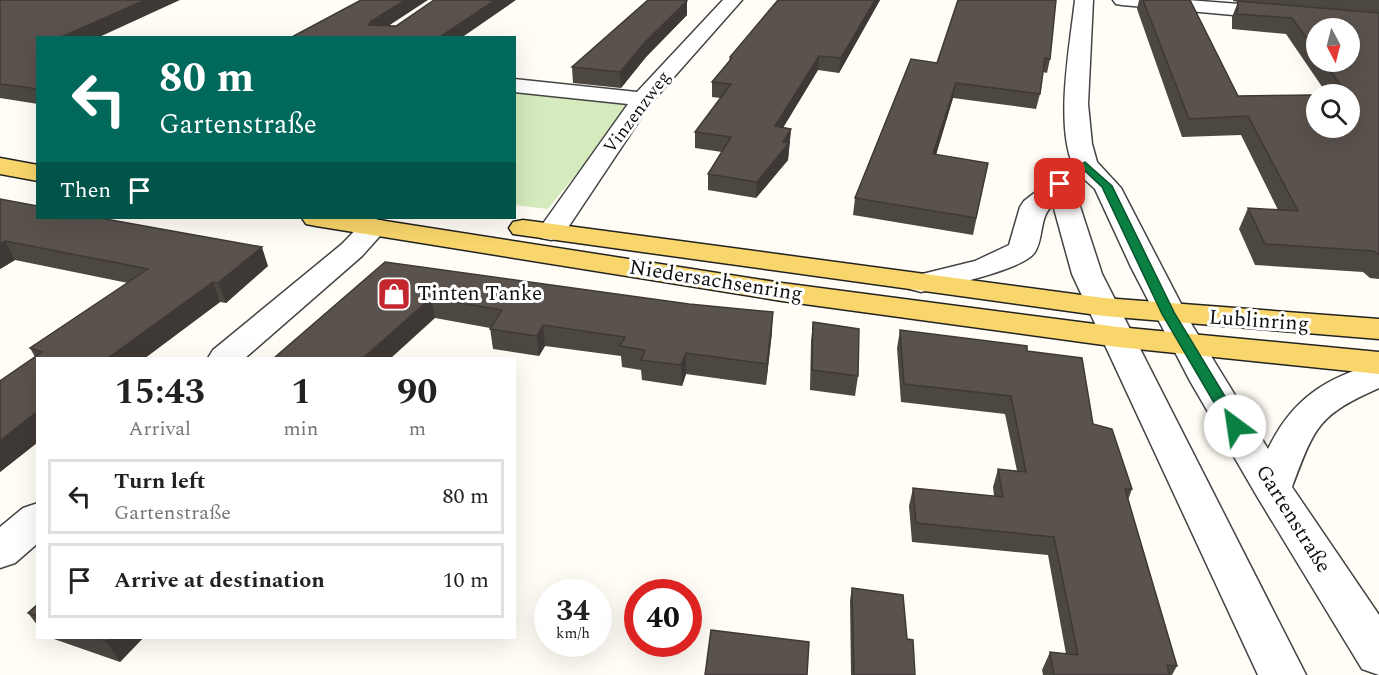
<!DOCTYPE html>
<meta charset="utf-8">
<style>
body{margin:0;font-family:Spectral,serif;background:#f6f6f6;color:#222;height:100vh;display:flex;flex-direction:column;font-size:22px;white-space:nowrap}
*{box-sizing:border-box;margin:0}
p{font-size:20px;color:#767676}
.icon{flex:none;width:33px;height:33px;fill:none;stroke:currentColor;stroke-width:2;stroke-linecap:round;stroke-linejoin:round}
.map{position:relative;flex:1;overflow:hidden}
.sheet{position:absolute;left:36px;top:357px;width:480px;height:282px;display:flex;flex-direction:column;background:#fff;border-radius:0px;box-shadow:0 6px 24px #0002}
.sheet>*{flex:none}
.guide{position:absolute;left:36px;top:36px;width:480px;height:183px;border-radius:0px;box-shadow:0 6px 24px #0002;background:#00695c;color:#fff;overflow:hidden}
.needle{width:39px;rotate:173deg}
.fabs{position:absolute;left:1306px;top:18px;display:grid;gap:12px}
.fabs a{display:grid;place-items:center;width:54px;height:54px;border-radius:50%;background:#fff;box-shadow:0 6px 24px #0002;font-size:30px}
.speed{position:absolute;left:534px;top:579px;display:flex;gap:12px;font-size:30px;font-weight:700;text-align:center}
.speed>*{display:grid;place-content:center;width:78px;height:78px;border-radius:50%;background:#fff;box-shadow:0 6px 24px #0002;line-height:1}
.speed small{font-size:15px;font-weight:400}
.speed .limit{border:9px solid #d22;background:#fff;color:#111}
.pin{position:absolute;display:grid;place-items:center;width:51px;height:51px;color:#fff;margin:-26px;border-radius:12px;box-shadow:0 3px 9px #0006}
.me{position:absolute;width:66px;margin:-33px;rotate:329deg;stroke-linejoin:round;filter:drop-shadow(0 0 4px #0008)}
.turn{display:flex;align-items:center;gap:21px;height:126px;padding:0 24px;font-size:27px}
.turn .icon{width:78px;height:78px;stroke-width:2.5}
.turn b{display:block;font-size:42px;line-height:51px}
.then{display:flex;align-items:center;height:57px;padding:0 24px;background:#0003;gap:12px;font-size:22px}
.eta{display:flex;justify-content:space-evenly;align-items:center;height:102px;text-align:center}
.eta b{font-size:36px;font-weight:700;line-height:42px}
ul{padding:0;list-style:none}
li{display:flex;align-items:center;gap:18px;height:75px;margin:0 12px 9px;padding:0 12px;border:3px solid #e0e0e0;border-radius:0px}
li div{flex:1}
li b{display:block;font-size:22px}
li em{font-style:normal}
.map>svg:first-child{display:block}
.green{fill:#d5ebbd}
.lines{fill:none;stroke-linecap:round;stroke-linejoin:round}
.minor-casing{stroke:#444;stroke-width:3}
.major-casing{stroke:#222;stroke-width:3}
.minor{fill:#fff;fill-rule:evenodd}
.major{fill:#f9d66b;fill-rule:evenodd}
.wall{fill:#4d4742;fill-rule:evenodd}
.shaded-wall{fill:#3f3936}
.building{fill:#5a524d;stroke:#3f3936;stroke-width:1.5}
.route{fill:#0b8043;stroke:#07532c;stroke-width:1.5}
.labels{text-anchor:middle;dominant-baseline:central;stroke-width:6;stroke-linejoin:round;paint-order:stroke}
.far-street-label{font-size:18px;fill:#111;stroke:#fff}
.street-label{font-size:21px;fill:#111;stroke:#fff}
.poi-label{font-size:21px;fill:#111;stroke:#fff;text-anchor:start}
</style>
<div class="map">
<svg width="1379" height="675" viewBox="0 0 1379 675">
<rect width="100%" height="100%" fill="#fffdf5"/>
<path class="green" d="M515 88 634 102 548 209 515 205Z"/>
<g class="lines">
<defs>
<path id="minor" d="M723 0H742L651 103 561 238 551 240 541 238 537 232 628 104 514 92V79L637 92Z
M1075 0H1093L1088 104 1092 144 1097 162 1121 188 1192 325 1268 449C1292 399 1326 377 1379 363V388C1318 415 1315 426 1292 487L1379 615V675L1362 669 1258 498 1190 381 1131 267 1095 189 1084 179 1074 188 1102 274 1306 675H1258L1072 274 1053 205C1039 216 1044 238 1035 252 1024 270 943 287 921 292L910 289 906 283 910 277 975 261 1009 245 1020 207 1024 201 1068 167 1073 165C1055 124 1070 45 1075 0Z
M1113 0H1187L1278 7 1285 9 1287 13 1285 17 1278 19 1122 5 1116 4Z
M374 219 384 221 388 227 362 256 245 358H208L213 350 342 244 364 221Z
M38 503V543L15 563 0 568V527L23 508Z"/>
<path id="major" d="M0 158 38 165V181L0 174Z
M302 218H366L782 283 1118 327 1379 352V374L1118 347 782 301 316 226 306 224Z
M523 220 1104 298 1379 319V339L1104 316 513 234 509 228 513 222Z"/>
</defs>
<use href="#minor" class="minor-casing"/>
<use href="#major" class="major-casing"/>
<use href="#minor" class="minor"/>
<use href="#major" class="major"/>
</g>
<path class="wall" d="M0 0 38 38V104L0 98Z
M880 0 839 73 818 70 783 128 791 129 788 160 756 198 708 190V174L722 152 695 148V132L720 98 712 97V82L729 61 730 57Z
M958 0 1050 59 1047 73 1043 72 1040 94 1036 109 953 98 936 155 988 163 973 235 853 215 855 198 937 63Z
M1139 0H1190L1238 96 1350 94H1327L1286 34 1232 29V17L1238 2 1233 1V0H1379V279L1370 278 1363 272 1255 265 1239 229 1248 208 1278 210 1241 135 1182 137 1137 9ZM1317 28 1350 62H1317Z
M687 1V15L646 57 621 88 573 83 572 67Z
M0 199 268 266 226 303 220 302 145 358H38V442L0 472V381L35 357 30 348 128 283 15 260 0 269Z
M385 262 772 332 766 385 686 374 682 386 642 380 641 370 622 367 621 356 545 346 539 356 493 349 490 328 435 318Z
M813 322 858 376 855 396 810 390 811 341Z
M900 330 1027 351 1093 424 1132 489 1128 500 1177 666 1172 675H1043L1042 670 1050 652 1066 654 1048 555 912 542 909 506 913 488 994 496 993 487 998 469 1017 471 1005 414 901 402 897 348Z
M852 588 907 639 915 675H851L850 600Z
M38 604V626L28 613Z
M51 638H143L120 662Z"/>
<path class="shaded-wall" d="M145 0H180L97 38H59Z
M405 0H428L373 36 369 25 370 22Z
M495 0H516L461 38H438Z
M875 0H880L839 73 841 58Z
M687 1V15L646 57 621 88 620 72 645 42Z
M819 56 818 70 774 142 775 126Z
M956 83 953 98 931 171 933 154Z
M791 129 788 160 756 198 757 182Z
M5 241 15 260 0 269V244Z
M262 247 268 266 226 303 218 283Z
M213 282 220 302 145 358H108Z
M431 298 435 318 391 358H363Z
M773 312 772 332 766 385 767 364Z
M543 325 545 346 539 356 537 336Z
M686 353V374L682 386 681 365Z
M38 411V442L0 472V441Z
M109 638H143L120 662 106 641Z"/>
<path class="building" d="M0 0H145L59 38H38V89L0 84Z
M361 0H405L370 22 369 25 396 26 434 0H495L438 38H290Z
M648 0H686L687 1 645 42 620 72 572 67Z
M778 0H875L841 58 819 56 775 126 791 129 783 142 789 143 757 182 708 174 731 137 695 132 731 84 712 82 732 58 730 57Z
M958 0H1056L1050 59 1045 58 1040 94 956 83 933 154 988 163 976 218 855 198 911 59 937 63Z
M1143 0H1190L1238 96 1317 95V128H1350V94H1347L1324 62H1350V28H1317V52L1292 18 1237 14 1238 1 1379 13V255L1374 251 1265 244 1248 208 1298 211 1248 116 1189 119Z
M0 199 38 206V218H100L262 247 218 283 213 282 108 358H38V411L0 441V381L42 352 30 348 148 269 5 241 0 244Z
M385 262 689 304 773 312 767 364 686 353 681 365 641 360 645 350 620 346 625 337 543 325 537 336 490 329 502 310 431 298 363 358H274Z
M813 322 859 329 858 376 812 370Z
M900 330 1027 346V351L1082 358 1093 424 1112 429 1132 489H1125L1177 666 1167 665 1169 675H1054L1050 652 1078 655 1054 537 916 523 913 488 1003 497 998 469 1026 472 1011 396 904 384Z
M852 588 903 595 907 639 913 640 915 675H854Z
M38 604V616L28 613Z
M711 630 809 642 807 675H705Z
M97 638H109L106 641Z"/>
<path class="route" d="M1085 162 1112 186 1175 314 1243 426 1241 430H1230L1162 314 1102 187 1085 171 1064 187H1056L1055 184Z"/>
<defs>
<symbol id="shop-square" viewBox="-11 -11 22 22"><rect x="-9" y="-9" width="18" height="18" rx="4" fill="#c4262e" stroke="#fff"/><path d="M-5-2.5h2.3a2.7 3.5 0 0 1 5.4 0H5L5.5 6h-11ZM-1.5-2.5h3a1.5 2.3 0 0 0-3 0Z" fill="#fff"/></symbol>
</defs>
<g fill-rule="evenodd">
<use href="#shop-square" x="375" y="275" width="38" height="38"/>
</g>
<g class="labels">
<g class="far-street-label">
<text transform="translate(637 112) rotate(-53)">Vinzenzweg</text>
</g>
<g class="street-label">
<text transform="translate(716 281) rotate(9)">Niedersachsenring</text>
<text transform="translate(1259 321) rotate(4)">Lublinring</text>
<text transform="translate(1293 519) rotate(58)">Gartenstraße</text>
</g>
<g class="poi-label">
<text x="417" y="294">Tinten Tanke</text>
</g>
</g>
</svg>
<div class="fabs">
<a><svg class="needle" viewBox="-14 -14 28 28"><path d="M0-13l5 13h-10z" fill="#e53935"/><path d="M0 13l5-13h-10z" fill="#767676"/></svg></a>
<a><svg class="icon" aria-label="search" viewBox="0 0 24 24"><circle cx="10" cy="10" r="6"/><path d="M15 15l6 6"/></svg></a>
</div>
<div class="speed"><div>34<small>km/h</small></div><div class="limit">40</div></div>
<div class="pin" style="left:1060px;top:184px;background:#d93025"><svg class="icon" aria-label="arrive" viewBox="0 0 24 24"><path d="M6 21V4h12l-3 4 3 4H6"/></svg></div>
<svg class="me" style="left:1235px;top:426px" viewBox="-20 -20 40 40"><circle r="19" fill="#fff"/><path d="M0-13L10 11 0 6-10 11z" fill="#0b8043"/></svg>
<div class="guide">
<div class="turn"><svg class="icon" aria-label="left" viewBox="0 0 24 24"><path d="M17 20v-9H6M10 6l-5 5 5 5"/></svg><div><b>80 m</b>Gartenstraße</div></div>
<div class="then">Then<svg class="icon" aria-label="arrive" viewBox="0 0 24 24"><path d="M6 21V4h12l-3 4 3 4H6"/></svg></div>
</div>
<section class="sheet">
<div class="eta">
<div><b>15:43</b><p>Arrival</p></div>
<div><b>1</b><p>min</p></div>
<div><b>90</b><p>m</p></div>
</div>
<ul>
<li><svg class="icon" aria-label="left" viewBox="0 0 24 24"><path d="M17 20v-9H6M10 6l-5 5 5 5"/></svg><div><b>Turn left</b><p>Gartenstraße</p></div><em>80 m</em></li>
<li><svg class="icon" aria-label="arrive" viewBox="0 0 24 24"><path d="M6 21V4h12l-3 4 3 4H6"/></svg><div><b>Arrive at destination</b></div><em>10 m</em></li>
</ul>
</section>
</div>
